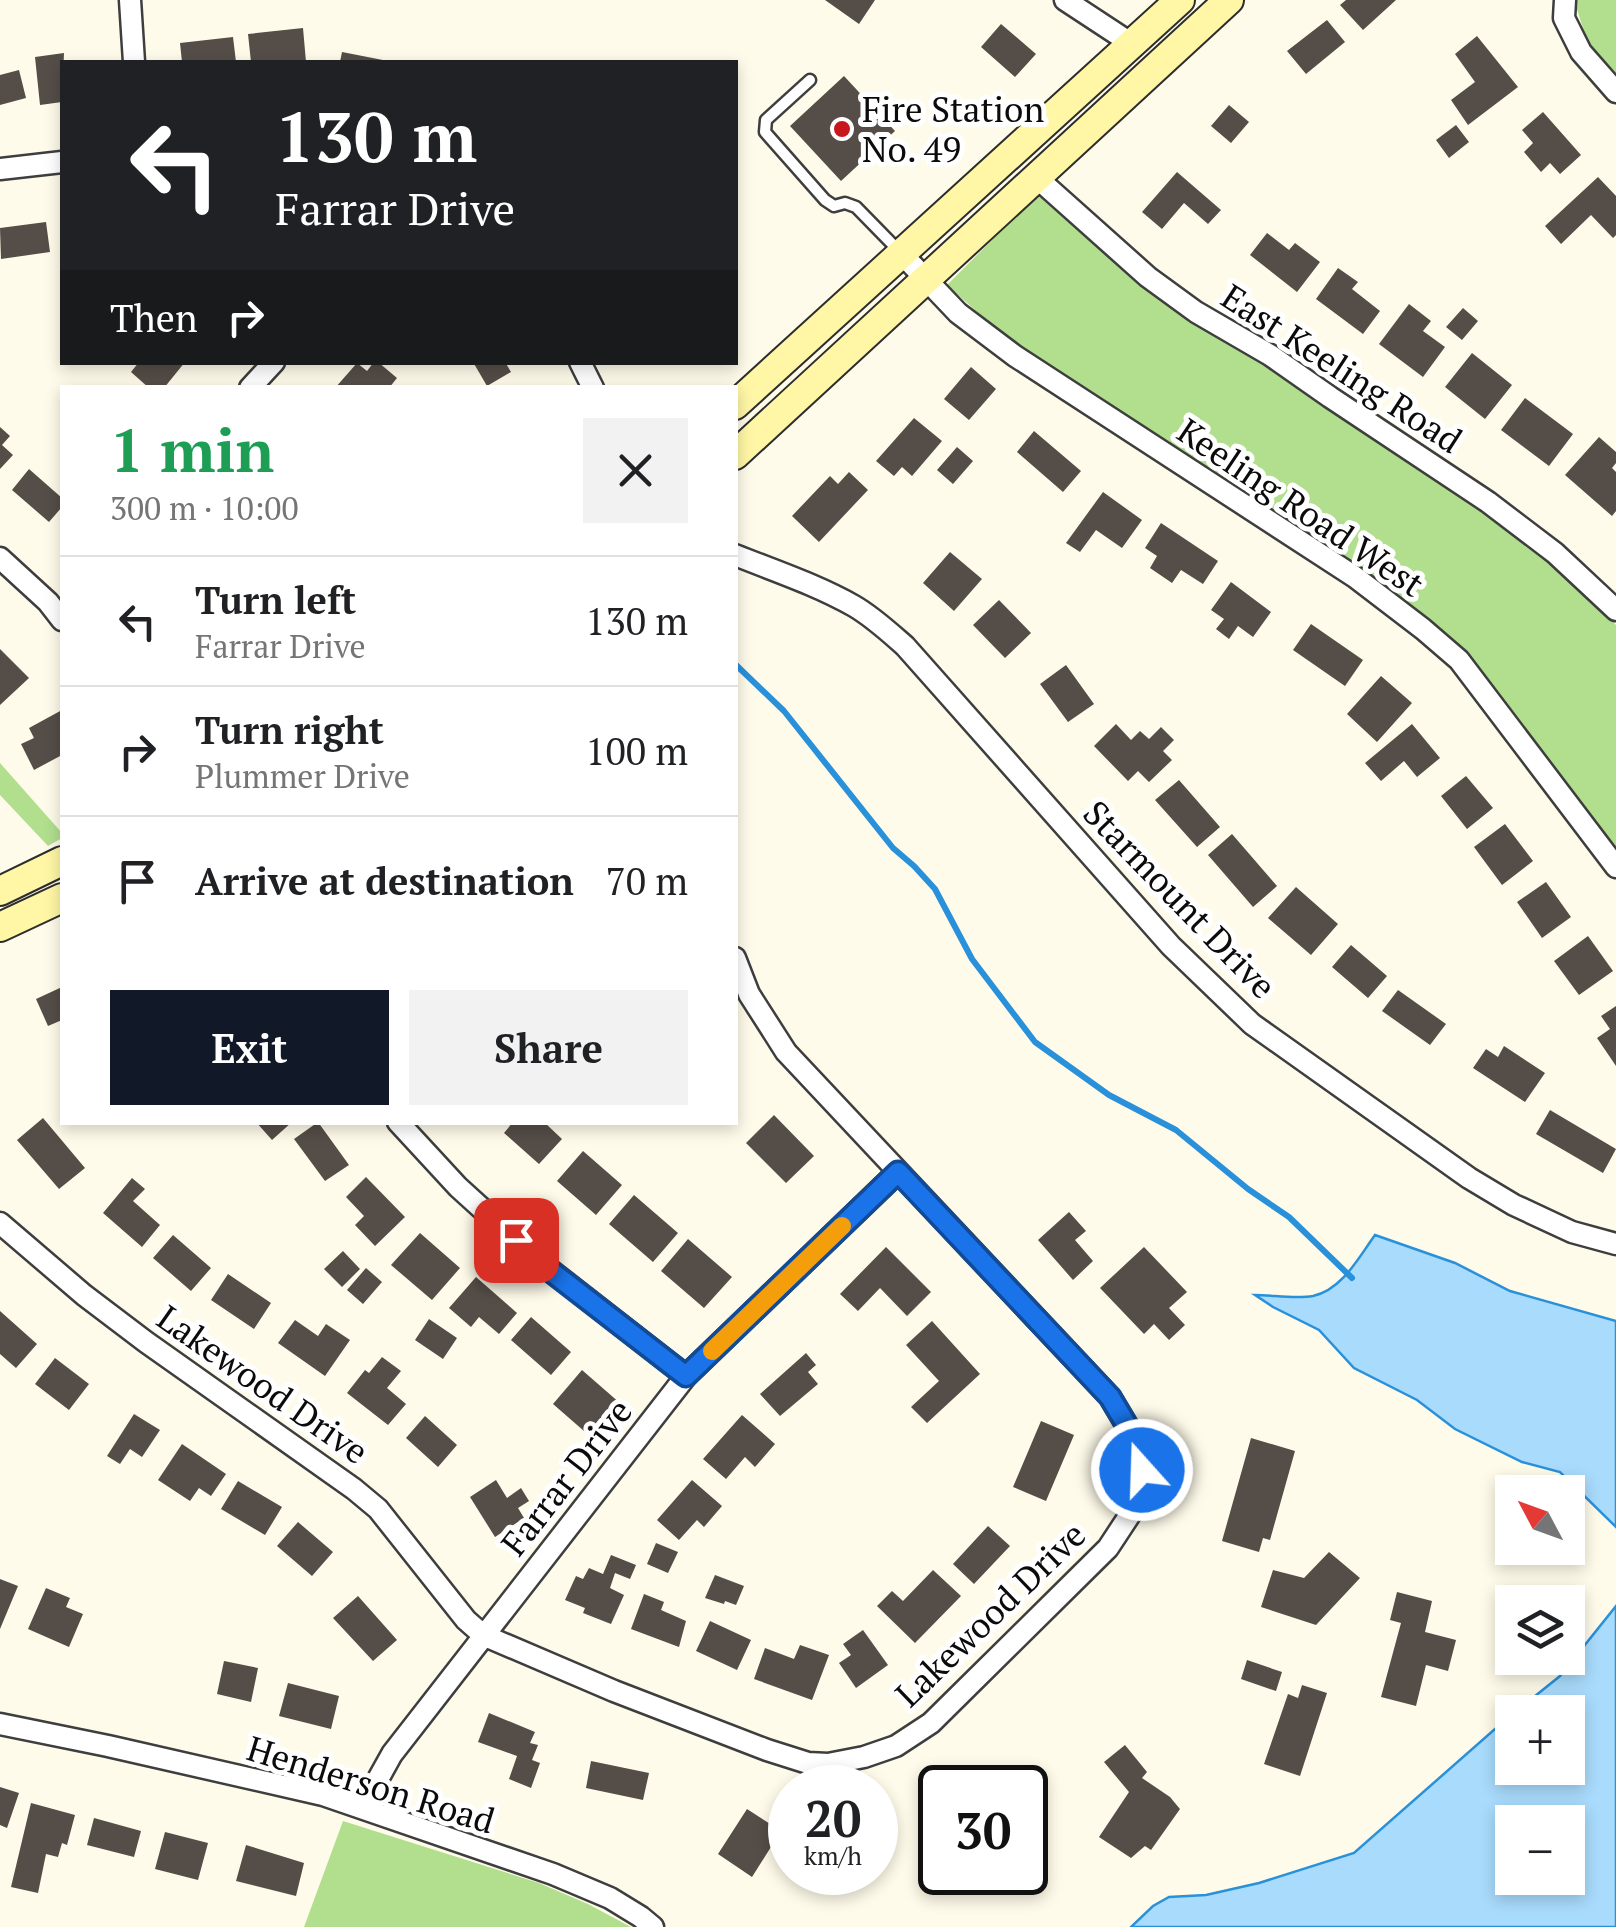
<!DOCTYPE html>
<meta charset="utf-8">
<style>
body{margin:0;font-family:"PT Serif",serif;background:#f2f2f2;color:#202124;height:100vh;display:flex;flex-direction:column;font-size:38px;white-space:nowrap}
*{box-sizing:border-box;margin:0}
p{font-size:32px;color:#757577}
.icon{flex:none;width:55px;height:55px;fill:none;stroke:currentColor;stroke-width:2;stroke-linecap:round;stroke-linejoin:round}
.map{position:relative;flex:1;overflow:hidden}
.side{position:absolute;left:60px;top:385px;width:678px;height:740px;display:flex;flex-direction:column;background:#fff;border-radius:0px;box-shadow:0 5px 15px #0003}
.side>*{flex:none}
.guide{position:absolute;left:60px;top:60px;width:678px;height:305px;border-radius:0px;box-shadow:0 5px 15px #0003;background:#202124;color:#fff;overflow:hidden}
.needle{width:65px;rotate:311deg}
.tools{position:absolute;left:1495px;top:1475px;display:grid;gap:20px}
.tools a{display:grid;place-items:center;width:90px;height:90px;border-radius:0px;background:#fff;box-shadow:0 5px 15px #0003;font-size:50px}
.speed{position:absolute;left:768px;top:1765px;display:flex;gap:20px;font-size:50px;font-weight:700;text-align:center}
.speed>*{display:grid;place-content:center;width:130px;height:130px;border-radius:50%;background:#fff;box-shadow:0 5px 15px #0003;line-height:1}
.speed small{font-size:25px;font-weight:400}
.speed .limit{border:5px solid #111;border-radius:15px;background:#fff;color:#111}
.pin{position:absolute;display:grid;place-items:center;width:85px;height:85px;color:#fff;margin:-42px;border-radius:20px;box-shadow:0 5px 15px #0006}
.me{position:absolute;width:110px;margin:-55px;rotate:340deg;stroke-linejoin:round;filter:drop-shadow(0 0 8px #0008)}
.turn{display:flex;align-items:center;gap:35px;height:210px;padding:0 50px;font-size:45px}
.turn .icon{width:130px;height:130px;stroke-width:2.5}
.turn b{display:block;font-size:70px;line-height:85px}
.then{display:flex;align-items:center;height:95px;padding:0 50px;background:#0003;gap:20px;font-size:38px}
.round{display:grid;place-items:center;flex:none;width:105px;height:105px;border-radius:0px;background:#f2f2f2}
.headline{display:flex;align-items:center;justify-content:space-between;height:170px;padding:0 50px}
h1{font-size:60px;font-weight:700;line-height:75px;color:#1e9e55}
.button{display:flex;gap:20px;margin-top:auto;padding:20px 50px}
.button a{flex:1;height:115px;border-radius:0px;background:#111827;color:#fff;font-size:40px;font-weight:700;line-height:115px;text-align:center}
.button a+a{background:#f2f2f2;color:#202124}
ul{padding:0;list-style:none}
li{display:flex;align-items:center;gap:30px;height:130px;padding:0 50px;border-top:2px solid #e0e0e0}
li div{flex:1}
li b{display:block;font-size:38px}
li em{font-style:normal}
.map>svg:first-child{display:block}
.forest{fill:#b1df8e}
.water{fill:#a9dbfc;stroke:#2990da;stroke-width:2.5;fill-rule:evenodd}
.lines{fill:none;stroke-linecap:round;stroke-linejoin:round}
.stream{stroke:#2990da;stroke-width:6}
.building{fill:#554d47}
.service-casing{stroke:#3e3e3e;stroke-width:15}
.minor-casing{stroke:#3e3e3e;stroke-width:25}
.secondary-casing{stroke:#2d2d2d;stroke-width:32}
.service{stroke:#fff;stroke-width:10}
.minor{stroke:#fff;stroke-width:20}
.secondary{stroke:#fff7a5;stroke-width:28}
.route-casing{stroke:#114b97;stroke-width:25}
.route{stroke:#1a73e8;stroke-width:18}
.slow{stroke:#f59e0b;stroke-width:18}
.poi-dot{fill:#c7171d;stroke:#fff;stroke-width:4}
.labels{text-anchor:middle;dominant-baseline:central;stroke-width:10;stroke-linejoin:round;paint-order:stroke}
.poi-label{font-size:35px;fill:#0b0b0b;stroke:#fff;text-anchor:start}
.street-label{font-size:35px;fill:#0b0b0b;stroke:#fff}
</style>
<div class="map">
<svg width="1616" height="1927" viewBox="0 0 1616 1927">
<rect width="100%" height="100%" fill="#fffbea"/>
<path class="forest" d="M1574 0H1616V76L1588 44Z
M1040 192 1270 364 1486 511 1549 560 1616 625V857L1459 650 1022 352 947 285Z
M0 763 62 833V838L48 846 0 795Z
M343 1821 539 1883 588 1904 631 1927H304Z"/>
<path class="water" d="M1375 1235 1455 1263 1510 1291 1616 1321V1527L1560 1472 1522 1462 1455 1429 1417 1400 1354 1368 1319 1330 1273 1307 1255 1295C1273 1295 1295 1299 1313 1296 1342 1290 1359 1257 1375 1235Z
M1616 1606V1927H1131L1153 1906 1169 1897 1206 1895 1259 1883 1354 1853 1512 1714V1768H1568V1712H1515L1560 1676ZM1512 1822H1568V1878H1512Z"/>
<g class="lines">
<path class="stream" d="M735 664 784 711 893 848 914 866 935 889 972 959 1035 1042 1109 1095 1176 1130 1248 1189 1289 1217 1352 1278"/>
</g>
<path class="building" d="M825 0H875L859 24Z
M1346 0H1396L1363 30 1340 5Z
M1327 20 1345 42 1306 74 1287 51Z
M1001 24 1036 54 1015 77 981 47Z
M303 28 306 62H251L248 34Z
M1477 36 1518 87 1468 125 1451 100 1475 82 1455 54Z
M233 37 236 62H182L180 43Z
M342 52 388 61V62H340Z
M64 53 62 102 40 105 35 57Z
M19 70 26 98 0 105V75Z
M844 76 895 131 841 181 790 126Z
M1229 105 1249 122 1231 143 1211 126Z
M1543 112 1581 155 1560 174 1550 163 1541 172 1524 152 1533 143 1522 130Z
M1456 125 1469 142 1449 158 1436 140Z
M1177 172 1221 210 1208 224 1184 203 1162 229 1142 212Z
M1598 177 1616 196V235L1613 238 1591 215 1561 244 1545 226Z
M46 222 50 252 1 259 0 228Z
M1267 233 1289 250 1295 243 1320 262 1297 292 1250 255Z
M1338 268 1358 282 1352 289 1380 311 1363 334 1316 299Z
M1409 304 1431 321 1423 331 1445 347 1423 377 1379 344Z
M1463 308 1478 321 1462 340 1446 327Z
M1472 353 1512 385 1485 419 1445 387Z
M139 362H185L164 388H149L131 372Z
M374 362H378L397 378 389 388H335L357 363 367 371Z
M473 362H505L511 372 487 386Z
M971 367 996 389 969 420 944 399Z
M1525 398 1573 434 1549 466 1501 430Z
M914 418 942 441 912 476 902 467 894 476 876 461Z
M0 427 10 436 2 445 13 455 0 469Z
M1034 431 1081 471 1063 492 1017 452Z
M1599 437 1616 452V463L1612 468 1616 472V511L1612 516 1565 475Z
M957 447 973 461 953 484 937 470Z
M29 469 62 498V507L49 522 12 490Z
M849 472 868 490 819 542 792 516 830 476 838 484Z
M1103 492 1142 520 1122 548 1096 530 1080 552 1066 543Z
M1161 523 1218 561 1203 584 1181 570 1172 583 1150 568 1157 556 1145 548Z
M950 552 982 579 954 611 923 583Z
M1231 582 1271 612 1253 637 1238 626 1229 639 1216 629 1224 619 1211 610Z
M999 600 1031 633 1005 658 973 625Z
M1311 624 1363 660 1345 686 1293 650Z
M0 649 29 678 0 705Z
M1066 665 1094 704 1068 722 1040 684Z
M1381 676 1412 703 1377 742 1347 714Z
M62 710V755L34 770 21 744 34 738 29 728Z
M1116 724 1131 740 1140 731 1149 739 1161 727 1174 740 1163 751 1172 760 1149 782 1138 771 1128 781 1094 746Z
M1412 724 1440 758 1417 777 1404 761 1381 781 1365 763Z
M1466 776 1493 808 1467 829 1441 796Z
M1179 780 1220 827 1197 847 1155 800Z
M1505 824 1533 861 1502 885 1474 847Z
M1232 834 1277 886 1253 907 1208 855Z
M1546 882 1571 917 1542 938 1517 902Z
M1296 887 1338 924 1311 955 1268 918Z
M1588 936 1613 971 1579 995 1554 961Z
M1351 945 1387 976 1368 998 1332 967Z
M62 987V1020L48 1026 36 999Z
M1398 990 1446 1024 1430 1045 1382 1011Z
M1616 1006V1066L1597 1038 1610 1029 1601 1016Z
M1504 1046 1545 1073 1525 1102 1473 1068 1486 1049 1498 1057Z
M1550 1110 1616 1149 1603 1173 1536 1134Z
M774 1115 814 1156 786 1183 746 1143Z
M43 1118 85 1168 59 1189 17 1140Z
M256 1122H292L272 1140Z
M318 1122 349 1165 325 1181 294 1139Z
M513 1122H544L562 1139 539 1164 504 1133Z
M583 1151 622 1185 596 1215 557 1181Z
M366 1177 405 1217 375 1246 355 1225 364 1216 346 1197Z
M132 1178 145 1189 133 1201 160 1225 142 1247 103 1213Z
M634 1195 678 1233 653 1262 609 1224Z
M1069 1212 1086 1231 1075 1240 1093 1261 1073 1280 1038 1240Z
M420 1233 460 1268 432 1300 391 1265Z
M173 1235 211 1268 191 1291 153 1258Z
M688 1239 732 1277 704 1308 661 1271Z
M886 1247 931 1292 907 1316 880 1288 858 1311 840 1294Z
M1144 1247 1187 1292 1169 1308 1185 1325 1169 1340 1154 1324 1144 1334 1100 1288Z
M343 1251 360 1269 342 1287 324 1269Z
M366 1268 382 1282 363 1304 347 1290Z
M228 1274 271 1303 254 1329 211 1300Z
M476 1277 517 1313 499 1334 479 1317 471 1327 449 1308Z
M0 1311 37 1344 16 1368 0 1354Z
M531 1317 571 1352 551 1375 511 1340Z
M429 1319 457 1338 443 1359 415 1340Z
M295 1320 318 1336 326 1324 350 1340 325 1376 278 1343Z
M932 1321 980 1374 927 1423 911 1407 939 1381 906 1345Z
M806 1353 816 1365 808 1372 818 1384 780 1416 760 1394Z
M382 1357 401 1371 387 1388 406 1404 388 1425 347 1393 365 1370 369 1373Z
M55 1358 89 1384 69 1410 35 1384Z
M582 1370 621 1404 592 1438 553 1404Z
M134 1414 160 1430 142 1457 130 1449 120 1464 107 1456Z
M742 1415 775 1444 755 1467 745 1457 726 1479 703 1459Z
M425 1416 457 1445 438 1467 406 1438Z
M1041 1421 1074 1435 1046 1501 1013 1487Z
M1251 1438 1295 1451 1270 1540 1263 1538 1259 1552 1222 1541Z
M182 1444 226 1474 211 1496 199 1488 190 1501 158 1480Z
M496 1480 507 1498 521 1488 529 1501 518 1508 524 1518 495 1537 470 1497Z
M692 1480 722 1506 704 1527 697 1520 679 1540 657 1520Z
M238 1481 282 1507 265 1535 221 1509Z
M298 1522 333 1552 312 1576 277 1546Z
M988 1526 1010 1546 974 1584 953 1564Z
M656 1543 678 1552 668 1573 647 1564Z
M1329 1552 1360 1578 1316 1625 1261 1607 1273 1570 1304 1578Z
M611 1555 636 1565 630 1579 615 1573 610 1588 624 1595 611 1624 583 1613 585 1608 565 1600 576 1576 583 1579 589 1568 603 1574Z
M933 1570 961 1596 915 1643 877 1606 892 1591 903 1601Z
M715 1575 744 1586 736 1605 725 1601 724 1604 705 1598Z
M0 1579 18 1586 0 1629Z
M46 1588 70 1598 66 1607 83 1614 69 1647 28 1629Z
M1397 1592 1432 1601 1425 1632 1456 1640 1448 1671 1426 1665 1416 1706 1381 1697 1401 1623 1390 1620Z
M644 1594 664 1602 661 1610 686 1621 679 1647 631 1629Z
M358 1596 397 1640 373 1661 333 1618Z
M710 1621 751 1640 737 1670 696 1651Z
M863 1630 888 1665 856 1688 839 1663 851 1655 843 1644Z
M800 1645 829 1655 812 1700 754 1679 765 1648 794 1659Z
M1247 1660 1282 1672 1276 1691 1241 1679Z
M224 1661 258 1668 251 1702 217 1694Z
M288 1683 339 1696 331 1729 279 1716Z
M1302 1685 1327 1693 1300 1776 1264 1764 1288 1694 1298 1698Z
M489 1713 535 1732 530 1743 538 1745 532 1760 540 1763 531 1788 509 1779 517 1756 478 1742Z
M1125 1745 1147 1772 1142 1778 1170 1797 1180 1809 1151 1850 1145 1846 1131 1858 1099 1837 1129 1792 1104 1762Z
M591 1761 649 1773 643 1800 586 1788Z
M0 1787 19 1793 7 1828 0 1825Z
M31 1803 75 1815 67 1845 62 1843 58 1857 46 1854 38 1893 11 1887Z
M747 1809 781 1831 752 1877 718 1854Z
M94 1818 141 1831 134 1857 87 1845Z
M165 1832 208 1843 198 1880 155 1869Z
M246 1845 304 1863 296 1896 236 1881Z"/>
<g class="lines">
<defs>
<path id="service" d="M810 80 766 120 765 132 825 200 834 206 845 203 856 207 900 252"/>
<path id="minor" d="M130 0 134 62
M1065 0 1132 44
M1565 0 1564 18 1581 52 1616 92
M0 169 62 162
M1036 177 1148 277 1196 312 1270 355 1330 397 1488 502 1555 553 1616 610
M901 253 958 313 1015 356 1355 577 1423 629 1459 660 1616 867
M580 362 593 388
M250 388 274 362
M735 555C775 571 817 585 854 606 873 617 889 632 905 646L1171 946 1252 1024 1469 1178 1514 1205 1572 1232 1616 1244
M0 558 48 602 62 620
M398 1122 458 1187 545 1266 686 1376
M0 1223 84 1295 146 1342 354 1489 378 1509 466 1620 483 1635 614 1691 767 1750 808 1763 828 1764 864 1757 896 1746 931 1723 1108 1548 1131 1513 1142 1470 1132 1434 1110 1397 786 1052 749 994 735 958
M0 1724 108 1746 323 1795 553 1874 610 1898 641 1917 653 1927
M362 1808 392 1754 686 1376 898 1172"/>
<path id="secondary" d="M735 405 1180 0
M735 455 1229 0
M0 891 62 861
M0 927 62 898"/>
</defs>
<use href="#service" class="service-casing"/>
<use href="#minor" class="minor-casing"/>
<use href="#secondary" class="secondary-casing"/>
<use href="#service" class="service"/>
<use href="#minor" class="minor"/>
<use href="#secondary" class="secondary"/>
</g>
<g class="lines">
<defs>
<path id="route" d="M516 1240 544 1266 686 1376 898 1172 1110 1397 1132 1434 1142 1470"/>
</defs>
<use href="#route" class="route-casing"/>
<use href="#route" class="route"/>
<path class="slow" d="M712 1351 842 1226"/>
</g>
<circle class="poi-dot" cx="842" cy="129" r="10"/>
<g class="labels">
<g class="poi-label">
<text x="862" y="109">Fire Station<tspan x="862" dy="40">No. 49</tspan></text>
</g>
<g class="street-label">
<text transform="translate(1342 368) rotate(33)">East Keeling Road</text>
<text transform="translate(1301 507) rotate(34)">Keeling Road West</text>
<text transform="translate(1180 899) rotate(46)">Starmount Drive</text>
<text transform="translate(263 1384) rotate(35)">Lakewood Drive</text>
<text transform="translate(566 1477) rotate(-52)">Farrar Drive</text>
<text transform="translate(990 1614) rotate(-44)">Lakewood Drive</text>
<text transform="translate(371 1784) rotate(17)">Henderson Road</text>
</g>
</g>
</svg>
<div class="tools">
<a><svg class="needle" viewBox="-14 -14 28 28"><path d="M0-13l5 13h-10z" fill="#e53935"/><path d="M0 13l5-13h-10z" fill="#757577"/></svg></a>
<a><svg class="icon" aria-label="layers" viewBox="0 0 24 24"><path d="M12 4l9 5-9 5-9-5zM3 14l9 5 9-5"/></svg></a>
<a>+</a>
<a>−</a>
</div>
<div class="speed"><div>20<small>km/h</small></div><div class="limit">30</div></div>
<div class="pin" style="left:516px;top:1240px;background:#d93025"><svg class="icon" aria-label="arrive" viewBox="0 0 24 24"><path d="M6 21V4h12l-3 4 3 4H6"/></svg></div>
<svg class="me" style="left:1142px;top:1470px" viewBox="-20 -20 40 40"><circle r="17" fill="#1a73e8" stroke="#fff" stroke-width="3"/><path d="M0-11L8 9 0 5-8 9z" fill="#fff"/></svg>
<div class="guide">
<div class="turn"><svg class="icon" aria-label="left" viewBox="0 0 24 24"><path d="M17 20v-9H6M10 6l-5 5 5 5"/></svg><div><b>130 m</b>Farrar Drive</div></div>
<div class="then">Then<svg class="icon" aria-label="right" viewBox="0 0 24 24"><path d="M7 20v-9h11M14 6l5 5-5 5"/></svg></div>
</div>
<section class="side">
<div class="headline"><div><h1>1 min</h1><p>300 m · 10:00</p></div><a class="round"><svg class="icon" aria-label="close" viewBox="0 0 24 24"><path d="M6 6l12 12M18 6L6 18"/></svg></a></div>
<ul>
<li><svg class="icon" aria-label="left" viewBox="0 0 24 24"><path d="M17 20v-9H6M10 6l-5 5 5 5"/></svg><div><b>Turn left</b><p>Farrar Drive</p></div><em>130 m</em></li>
<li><svg class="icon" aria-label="right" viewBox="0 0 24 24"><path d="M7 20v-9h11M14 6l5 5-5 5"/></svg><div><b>Turn right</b><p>Plummer Drive</p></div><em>100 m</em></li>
<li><svg class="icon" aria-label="arrive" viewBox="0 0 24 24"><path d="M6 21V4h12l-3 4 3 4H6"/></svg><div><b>Arrive at destination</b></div><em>70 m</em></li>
</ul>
<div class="button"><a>Exit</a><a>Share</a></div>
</section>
</div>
